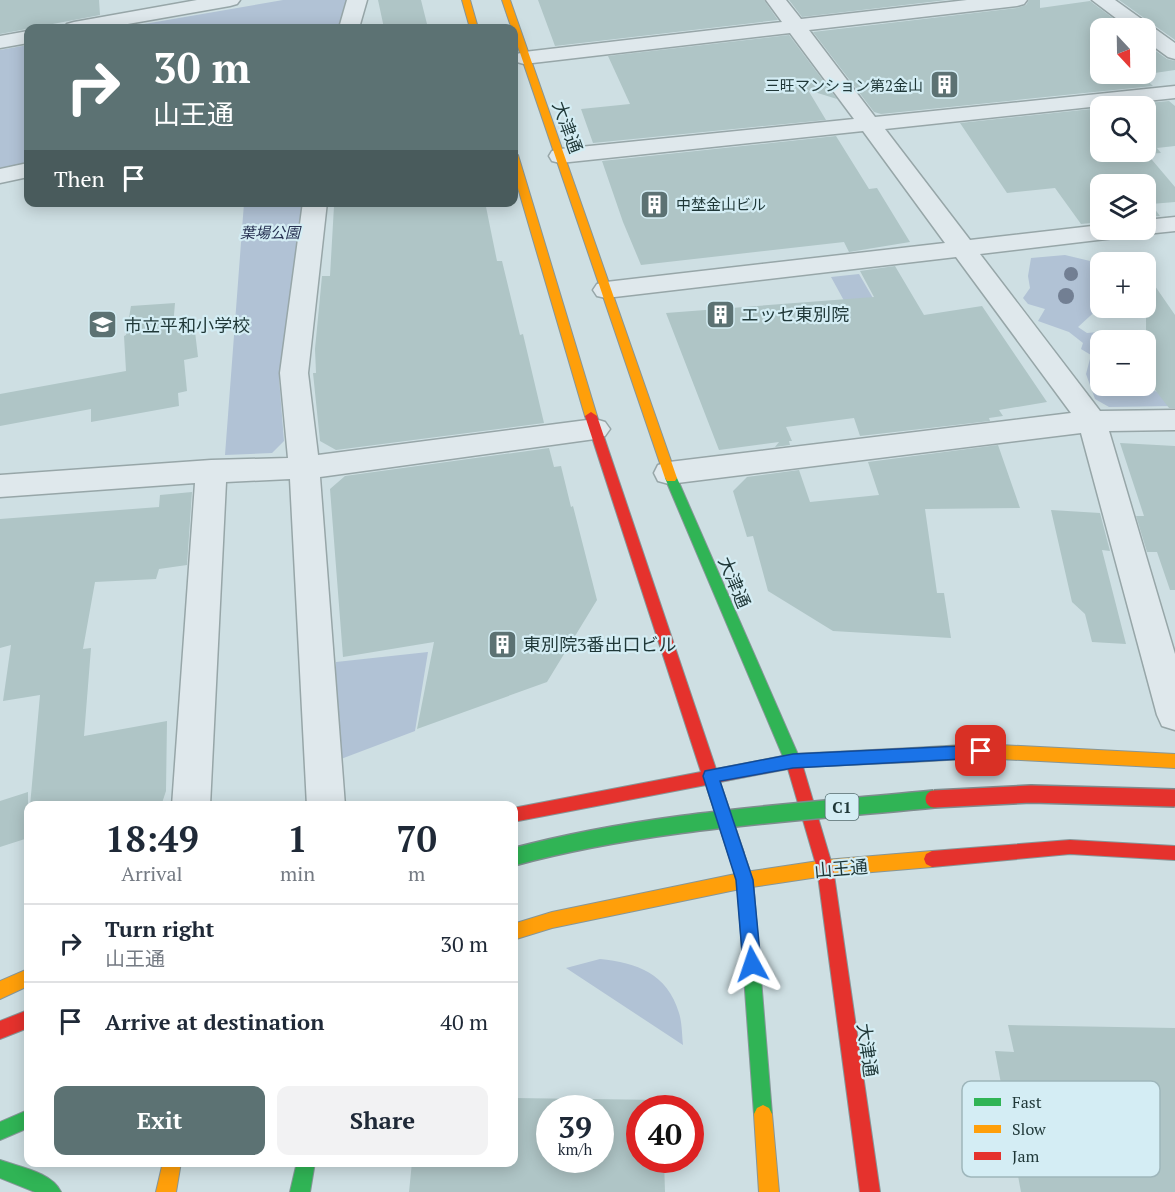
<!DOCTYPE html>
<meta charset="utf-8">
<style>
body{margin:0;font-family:"PT Serif","Noto Sans JP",serif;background:#f2f2f3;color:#1f2937;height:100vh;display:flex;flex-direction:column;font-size:22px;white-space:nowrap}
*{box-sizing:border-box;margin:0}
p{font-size:20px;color:#747a83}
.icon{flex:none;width:33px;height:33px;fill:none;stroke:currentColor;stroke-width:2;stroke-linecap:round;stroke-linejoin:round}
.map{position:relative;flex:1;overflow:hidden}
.panel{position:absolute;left:24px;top:801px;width:494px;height:366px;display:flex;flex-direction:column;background:#fff;border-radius:12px;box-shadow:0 3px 15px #0003}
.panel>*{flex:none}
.hud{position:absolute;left:24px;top:24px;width:494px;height:183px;border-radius:12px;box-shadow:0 3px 15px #0003;background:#5c7273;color:#fff;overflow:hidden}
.needle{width:39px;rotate:158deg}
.buttons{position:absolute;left:1090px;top:18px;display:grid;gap:12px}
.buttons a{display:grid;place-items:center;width:66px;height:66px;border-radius:12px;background:#fff;box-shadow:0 3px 15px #0003;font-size:30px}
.speed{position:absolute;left:536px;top:1095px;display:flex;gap:12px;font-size:30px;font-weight:700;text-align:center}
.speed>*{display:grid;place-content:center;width:78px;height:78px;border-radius:50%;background:#fff;box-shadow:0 3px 15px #0003;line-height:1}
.speed small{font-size:15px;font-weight:400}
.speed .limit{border:9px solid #d22;background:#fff;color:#111}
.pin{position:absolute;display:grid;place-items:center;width:51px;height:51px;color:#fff;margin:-26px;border-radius:12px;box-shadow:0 3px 9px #0006}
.me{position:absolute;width:66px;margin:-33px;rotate:355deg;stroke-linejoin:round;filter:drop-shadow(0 0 4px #0008)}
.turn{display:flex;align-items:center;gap:21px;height:126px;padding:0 30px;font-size:27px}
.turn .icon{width:78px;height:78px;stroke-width:2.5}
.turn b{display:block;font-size:42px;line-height:51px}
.then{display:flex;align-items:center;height:57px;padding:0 30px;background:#0003;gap:12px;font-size:22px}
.eta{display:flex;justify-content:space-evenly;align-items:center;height:102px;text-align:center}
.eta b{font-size:36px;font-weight:700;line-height:42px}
.button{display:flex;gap:12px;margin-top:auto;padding:12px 30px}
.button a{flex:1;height:69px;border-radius:12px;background:#5c7273;color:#fff;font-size:24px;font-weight:700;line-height:69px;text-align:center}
.button a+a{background:#f2f2f3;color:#1f2937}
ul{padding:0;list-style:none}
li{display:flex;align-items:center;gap:18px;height:78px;padding:0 30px;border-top:2px solid #e0e1e3}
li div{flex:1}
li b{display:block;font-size:22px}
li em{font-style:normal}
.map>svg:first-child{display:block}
.green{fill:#b1c2d5}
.building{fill:#afc5c6;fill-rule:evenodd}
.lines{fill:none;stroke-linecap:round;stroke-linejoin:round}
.street-casing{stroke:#97a6a8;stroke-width:3}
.fast-casing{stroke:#869698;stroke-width:2}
.slow-casing{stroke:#869698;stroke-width:2}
.jam-casing{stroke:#869698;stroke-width:2}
.street{fill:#dfe8ec;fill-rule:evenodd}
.fast{fill:#30b455;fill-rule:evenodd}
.slow{fill:#ff9f0a;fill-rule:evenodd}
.jam{fill:#e5322d;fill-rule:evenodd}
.fast-bridge-casing{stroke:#7e8c8e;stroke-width:20;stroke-linecap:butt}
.jam-bridge-casing{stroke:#7e8c8e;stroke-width:20;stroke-linecap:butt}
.fast-bridge{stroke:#30b455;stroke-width:17}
.jam-bridge{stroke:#e5322d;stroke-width:17}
.tree{fill:#727f93}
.route{fill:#1a73e8;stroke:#114b97;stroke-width:1.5}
.labels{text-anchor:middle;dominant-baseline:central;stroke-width:4.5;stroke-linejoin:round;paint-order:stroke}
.far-poi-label{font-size:15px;fill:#1f3737;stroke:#d4edf4;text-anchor:end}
.far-park-label{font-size:15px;font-style:italic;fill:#273152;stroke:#d4edf4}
.shield{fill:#d4edf4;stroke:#556e70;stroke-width:1.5}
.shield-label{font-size:16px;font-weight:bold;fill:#1f3737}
.street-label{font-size:18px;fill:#1f3737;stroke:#d4edf4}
.poi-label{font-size:18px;fill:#1f3737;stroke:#d4edf4;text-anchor:start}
.key{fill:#d4edf4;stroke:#9eb6bb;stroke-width:1.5}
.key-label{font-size:16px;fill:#1f3737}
</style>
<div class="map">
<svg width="1175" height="1192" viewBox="0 0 1175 1192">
<rect width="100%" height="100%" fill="#cedfe3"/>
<path class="green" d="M283 0H349L340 28H121Z
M28 45V166L0 171V50Z
M244 203H303L279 378 284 441 272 453 225 455Z
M1065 255 1090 261C1097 274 1101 284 1101 299L1098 301 1101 306 1078 327 1087 333 1110 331 1111 340H1101V355L1095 366 1101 367V386H1146V383L1151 389 1173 400 1175 406 1109 407 1095 399 1086 374 1091 355 1081 349 1083 343 1069 332 1038 321 1045 309 1028 304 1023 298 1030 288 1028 276 1031 258Z
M859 274 906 355 876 359 831 277Z
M428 652 415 731 333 762 336 662Z
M600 959C637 963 667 973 679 1013 682 1022 682 1035 683 1045L566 968Z"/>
<path class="building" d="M0 0H99L100 15 0 34Z
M378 0H421L428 28H384Z
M538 0H764L778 20 555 46Z
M789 0H947L802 17Z
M1029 0H1040V8L1090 1 1126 28H1101V74H1146V44L1167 59 1175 61V70L1141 75 1153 86 881 114 874 112 813 32 1017 8 1026 5Z
M1119 0H1175V40Z
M789 35 837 99 808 90 826 120 593 143 581 109 630 104 608 56Z
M1169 101 1175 106V146L1157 148 1161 153 1147 154 1175 187V202L1151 204 1160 216 1146 217V184H1101V222L1081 224 1055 188 1007 193 960 123 1101 108V152H1146V106H1117Z
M836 136 869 189 877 188 910 242 849 252 844 242 641 265 623 222 602 161Z
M376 202H485L497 261H502L520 335 523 334 544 423 336 450 320 441 313 373H316L315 349 322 276H330L334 206Z
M895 266 924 315 982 306 1047 402 999 410 1003 416 989 418 990 421 860 436 854 418 786 427 792 441H789L790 445 775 447 779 442 719 450 666 313 874 297 860 271Z
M1146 273 1175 315V408H1169L1146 378V310L1128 311 1126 308H1146Z
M175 303 173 327 194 323 198 357 184 360 187 391 178 393 179 406 91 422V409L0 426V394L126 371 124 336 126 335 131 306Z
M1120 443 1175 446V590H1170L1157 552H1147L1136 516H1144Z
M998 445 1020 508 925 509 937 593H944L951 638 833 631 768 591 753 536 747 537 733 491 747 477 799 470 810 502 879 495 868 462Z
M549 448 554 467 561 466 571 507 573 506 597 600 547 682 417 729 434 642 343 657 330 489 345 476Z
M192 492 187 565 159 569 156 579 95 582 83 649 91 648 84 736 167 721 166 791 161 806H30L40 695 3 701 11 645 0 648V519L159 507 160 495Z
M1051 510 1100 513 1110 551 1102 550 1126 644 1092 642 1085 614 1072 602Z
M28 792V838L0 847V801Z
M1008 1025 1175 1028V1192H1021L995 1051 1014 1052Z
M513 1098 663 1100V1108H639V1160H664L665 1192H409L412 1162H513ZM549 1108H600V1160H549Z"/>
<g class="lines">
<defs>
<path id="street" d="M197 0H240L237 4 230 6 105 28H64L67 24 74 22Z
M347 0H367L359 28H339Z
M766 0H786L801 19 967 0H1027L1024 4 1017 6 809 30 875 117 1175 86V98L885 129 970 240 1101 225V230H1135L1132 235 1123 237 980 254 1100 411 1175 410V430L1109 431 1175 654V730L1162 726 1157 715 1081 433 669 484 658 481 654 473 658 465 669 462 1071 413 956 257 606 298 597 296 593 290 597 284 606 282 945 243 863 131 560 163 552 161 549 156 552 151 560 149 854 119 790 33 524 64 517 62 514 58 517 54 524 52 782 22Z
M1092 0H1115L1175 43V59L1168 57 1146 41V28H1129Z
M28 31V43L0 48V36Z
M28 163V177L0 183V169Z
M303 202H327L308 373 318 455 595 419 605 422 610 429 605 436 595 439 320 477 345 806H307L290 479 226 482 210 806H172L195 483 0 497V475L211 460 288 458 280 373Z
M1175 217V231L1146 234 1135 230H1146V220Z"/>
<path id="fast" d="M671 473 677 478 803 766 800 771 795 773 790 771 787 766 665 478Z
M736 846 742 848 753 880 772 1114 769 1120 763 1123 757 1120 754 1114 737 880 728 853 730 848Z
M28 1110V1128L0 1140V1122Z
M0 1160C19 1167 52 1172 61 1192H35L0 1178Z
M297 1162H315L310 1192H290Z"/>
<path id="slow" d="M462 0H470L478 28H470Z
M502 0H510L677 478 675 481H667L665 478Z
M513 152 518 155 597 416 595 419 591 420 585 416 513 171Z
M981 744 1175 754V768L981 758 912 762 907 760 905 755 907 750 912 748Z
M932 851 938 854 940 859 938 864 932 867 825 876 745 888 552 928 513 940V924L552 912 745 872 825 860Z
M28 969V986L0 999V981Z
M763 1105 769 1108 772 1114 779 1192H759L754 1114 757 1108Z
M163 1162H181L176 1192H156Z"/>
<path id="jam" d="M591 412 597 416 716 769 793 754 912 748 917 750 919 755 917 760 912 762 803 767 833 868 880 1192H860L817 868 788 769 720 782 744 853 742 858 736 860 730 858 728 853 706 785 513 822V808L701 772 585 416Z
M1070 840 1175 846V860L1070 854 932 867 926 864 924 859 926 854 932 851Z
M28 1010V1028L0 1039V1021Z"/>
</defs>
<use href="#street" class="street-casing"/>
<use href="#fast" class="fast-casing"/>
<use href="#slow" class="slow-casing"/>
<use href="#jam" class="jam-casing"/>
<use href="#street" class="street"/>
<use href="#fast" class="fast"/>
<use href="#slow" class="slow"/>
<use href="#jam" class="jam"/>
<defs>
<path id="fast-bridge" d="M513 857C650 820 793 813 934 799"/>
<path id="jam-bridge" d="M934 799 1031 794 1175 798"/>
</defs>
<use href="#fast-bridge" class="fast-bridge-casing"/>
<use href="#jam-bridge" class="jam-bridge-casing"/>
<use href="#fast-bridge" class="fast-bridge"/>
<use href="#jam-bridge" class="jam-bridge"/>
</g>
<g class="tree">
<circle cx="1071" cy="274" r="7"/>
<circle cx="1066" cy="296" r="8"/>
</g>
<path class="route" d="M981 745 986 746 989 751 986 756 981 758 793 768 720 781 753 880 761 964 758 970 752 972 746 970 743 964 736 880 703 776 705 771 793 754Z"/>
<defs>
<symbol id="building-square" viewBox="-11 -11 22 22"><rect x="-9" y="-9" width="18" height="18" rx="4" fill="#5c7273" stroke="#d4edf4"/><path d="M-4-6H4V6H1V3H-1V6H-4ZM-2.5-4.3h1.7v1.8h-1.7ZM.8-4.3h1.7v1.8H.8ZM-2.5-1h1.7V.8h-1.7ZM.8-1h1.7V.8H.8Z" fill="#fff"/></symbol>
<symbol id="school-square" viewBox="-11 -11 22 22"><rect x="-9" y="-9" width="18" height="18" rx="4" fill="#5c7273" stroke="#d4edf4"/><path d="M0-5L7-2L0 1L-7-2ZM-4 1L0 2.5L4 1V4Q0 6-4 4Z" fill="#fff"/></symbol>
</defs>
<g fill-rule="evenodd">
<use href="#building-square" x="928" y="68" width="33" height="33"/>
<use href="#building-square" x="638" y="188" width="33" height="33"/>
<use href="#building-square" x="704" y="298" width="33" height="33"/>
<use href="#school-square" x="86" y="308" width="33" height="33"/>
<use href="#building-square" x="486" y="628" width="33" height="33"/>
</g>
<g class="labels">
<g class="far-poi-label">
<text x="923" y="85">三旺マンション第2金山</text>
<text x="676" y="204" text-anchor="start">中埜金山ビル</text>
</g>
<g class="far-park-label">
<text x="270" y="232">葉場公園</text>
</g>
<rect class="shield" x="825.5" y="794" width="33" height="26" rx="4.5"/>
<g class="shield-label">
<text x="842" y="807">C1</text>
</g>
<g class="street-label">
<text transform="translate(568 127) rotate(70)">大津通</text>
<text transform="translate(735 582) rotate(67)">大津通</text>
<text transform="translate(841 868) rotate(-5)">山王通</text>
<text transform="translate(868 1050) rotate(82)">大津通</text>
</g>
<g class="poi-label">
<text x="741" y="314">エッセ東別院</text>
<text x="124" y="325">市立平和小学校</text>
<text x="523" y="644">東別院3番出口ビル</text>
</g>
</g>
<rect x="962" y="1081" width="198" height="96" rx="9" class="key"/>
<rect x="974" y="1098" width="27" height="8" fill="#30b455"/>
<rect x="974" y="1125" width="27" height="8" fill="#ff9f0a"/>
<rect x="974" y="1152" width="27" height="8" fill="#e5322d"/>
<g class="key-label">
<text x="1012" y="1108">Fast</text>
<text x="1012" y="1135">Slow</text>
<text x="1012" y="1162">Jam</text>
</g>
</svg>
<div class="buttons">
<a><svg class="needle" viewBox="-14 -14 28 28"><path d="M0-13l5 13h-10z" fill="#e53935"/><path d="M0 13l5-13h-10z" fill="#747a83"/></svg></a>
<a><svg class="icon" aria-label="search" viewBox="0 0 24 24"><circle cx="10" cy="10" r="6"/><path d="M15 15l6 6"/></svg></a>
<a><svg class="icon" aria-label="layers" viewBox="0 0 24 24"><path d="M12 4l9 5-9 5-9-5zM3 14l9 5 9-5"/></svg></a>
<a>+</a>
<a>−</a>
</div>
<div class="speed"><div>39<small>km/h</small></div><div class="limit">40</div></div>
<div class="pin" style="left:981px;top:751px;background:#d93025"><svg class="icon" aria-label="arrive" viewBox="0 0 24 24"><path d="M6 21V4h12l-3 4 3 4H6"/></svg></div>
<svg class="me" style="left:752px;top:964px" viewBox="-20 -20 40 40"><path d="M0-17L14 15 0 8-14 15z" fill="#1a73e8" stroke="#fff" stroke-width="4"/></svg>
<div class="hud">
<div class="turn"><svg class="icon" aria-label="right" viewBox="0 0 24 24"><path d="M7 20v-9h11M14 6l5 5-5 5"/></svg><div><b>30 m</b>山王通</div></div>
<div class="then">Then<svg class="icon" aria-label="arrive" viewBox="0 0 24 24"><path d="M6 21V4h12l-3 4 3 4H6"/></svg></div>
</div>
<section class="panel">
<div class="eta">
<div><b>18:49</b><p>Arrival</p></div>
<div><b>1</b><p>min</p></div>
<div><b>70</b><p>m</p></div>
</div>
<ul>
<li><svg class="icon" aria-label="right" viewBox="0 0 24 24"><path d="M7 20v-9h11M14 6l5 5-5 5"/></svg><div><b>Turn right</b><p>山王通</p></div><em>30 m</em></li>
<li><svg class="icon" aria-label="arrive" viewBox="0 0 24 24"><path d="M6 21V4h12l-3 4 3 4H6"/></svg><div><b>Arrive at destination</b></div><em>40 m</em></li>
</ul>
<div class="button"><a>Exit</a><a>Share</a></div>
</section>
</div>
